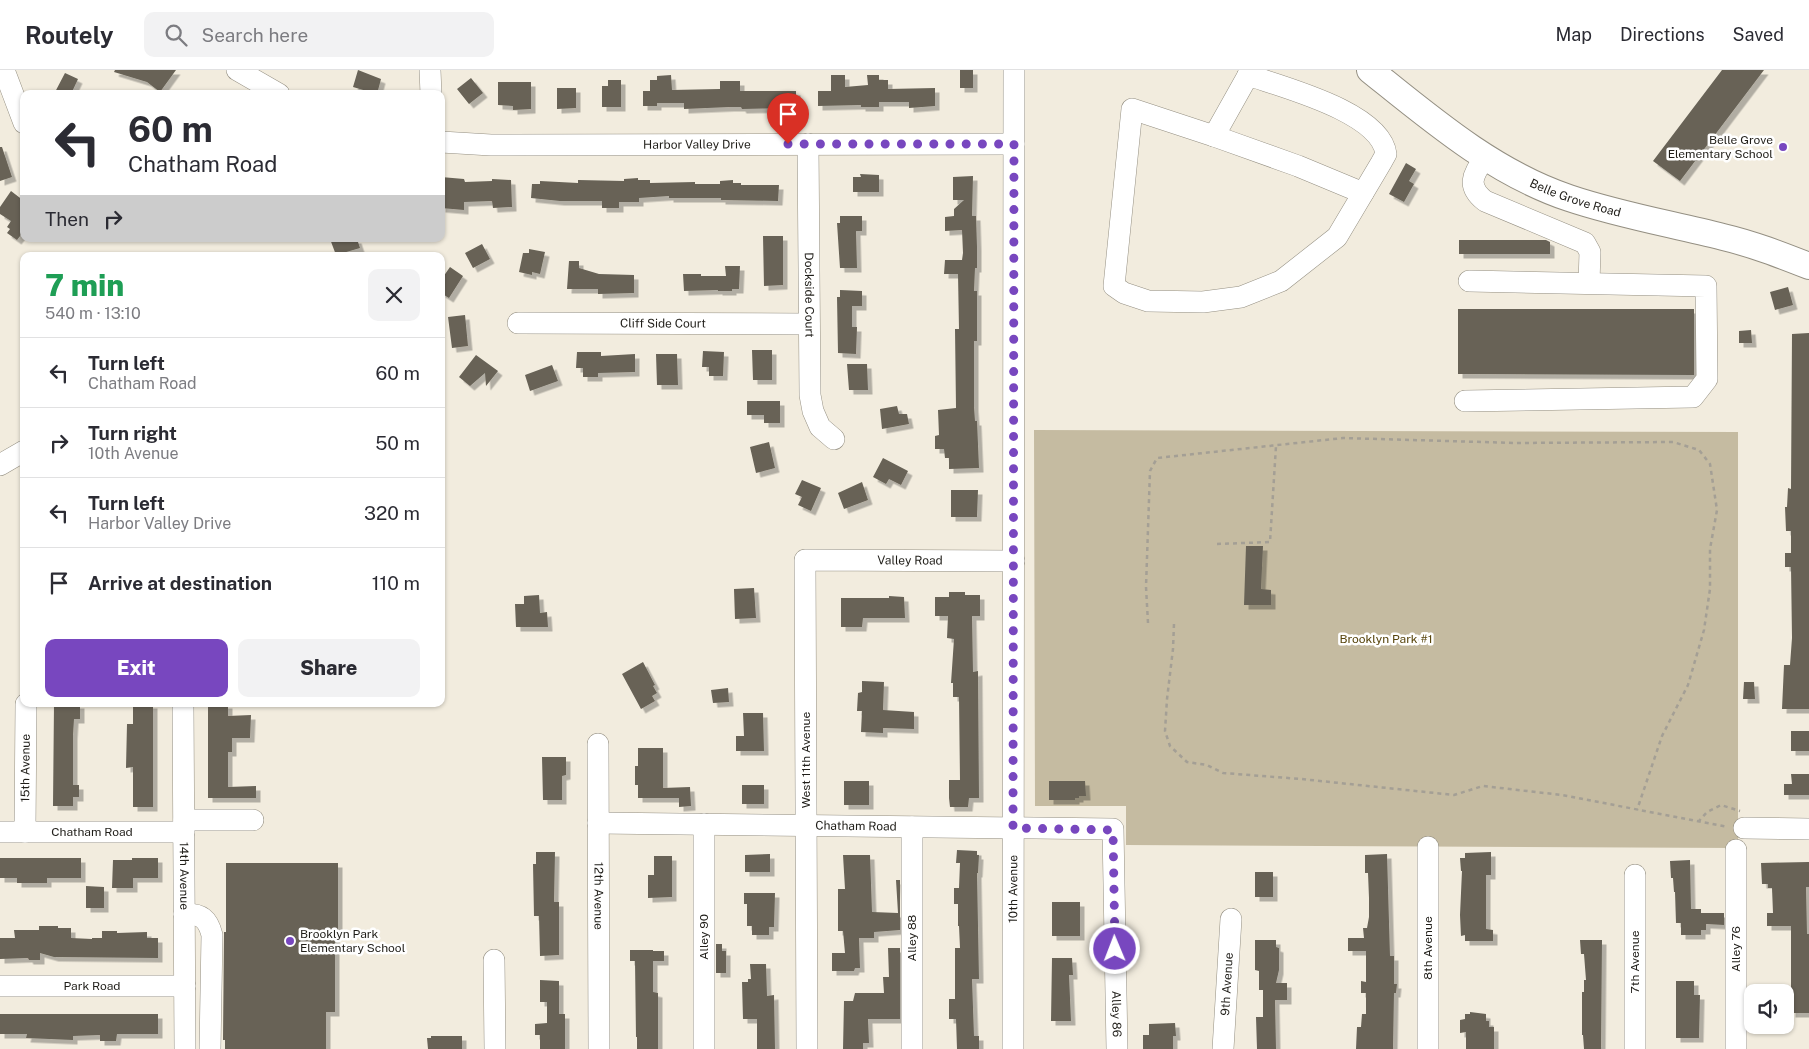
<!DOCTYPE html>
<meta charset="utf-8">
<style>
body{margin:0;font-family:"Public Sans",sans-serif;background:#f2f2f3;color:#2b2b33;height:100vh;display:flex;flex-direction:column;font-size:19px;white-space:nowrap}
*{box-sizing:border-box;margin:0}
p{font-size:16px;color:#7c7c81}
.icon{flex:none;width:28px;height:28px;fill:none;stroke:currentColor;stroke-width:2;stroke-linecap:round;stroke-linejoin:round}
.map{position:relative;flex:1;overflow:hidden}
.drawer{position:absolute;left:20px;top:182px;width:425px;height:455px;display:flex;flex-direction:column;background:#fff;border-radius:10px;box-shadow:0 1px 4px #0004}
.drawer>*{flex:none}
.hud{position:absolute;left:20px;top:20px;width:425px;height:152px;border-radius:10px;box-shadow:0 1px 4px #0004;background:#fff;color:#2b2b33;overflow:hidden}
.fabs{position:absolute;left:1744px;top:914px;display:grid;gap:10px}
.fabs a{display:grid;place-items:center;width:50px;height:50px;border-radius:10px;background:#fff;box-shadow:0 1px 4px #0004;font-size:25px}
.pin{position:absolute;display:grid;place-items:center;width:42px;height:42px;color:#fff;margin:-51px -21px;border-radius:50% 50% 50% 0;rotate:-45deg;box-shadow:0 0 5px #0007}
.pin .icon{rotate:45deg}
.me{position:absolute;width:55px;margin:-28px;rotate:359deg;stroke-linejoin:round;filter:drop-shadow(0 0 4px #0008)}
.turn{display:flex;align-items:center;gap:18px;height:105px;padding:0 25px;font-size:22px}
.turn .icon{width:65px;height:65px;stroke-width:2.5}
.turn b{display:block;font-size:35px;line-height:42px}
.then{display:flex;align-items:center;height:48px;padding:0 25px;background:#0003;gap:10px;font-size:19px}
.round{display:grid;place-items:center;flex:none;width:52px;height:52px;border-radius:10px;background:#f2f2f3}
.overview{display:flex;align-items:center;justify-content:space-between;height:85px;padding:0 25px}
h1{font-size:30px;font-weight:800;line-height:38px;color:#1e9e55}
.button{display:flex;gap:10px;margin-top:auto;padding:10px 25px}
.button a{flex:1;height:58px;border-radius:10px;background:#7847bf;color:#fff;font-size:20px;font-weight:800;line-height:58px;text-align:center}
.button a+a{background:#f2f2f3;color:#2b2b33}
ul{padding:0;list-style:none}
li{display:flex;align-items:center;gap:15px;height:70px;padding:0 25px;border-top:1px solid #e1e1e2}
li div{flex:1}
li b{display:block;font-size:19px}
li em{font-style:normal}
header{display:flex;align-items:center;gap:30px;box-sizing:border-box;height:70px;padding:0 25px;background:#fff;border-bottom:1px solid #e1e1e2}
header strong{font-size:24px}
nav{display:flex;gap:28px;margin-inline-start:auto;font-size:18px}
.search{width:350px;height:45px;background:#f2f2f3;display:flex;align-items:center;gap:12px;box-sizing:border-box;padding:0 18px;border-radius:10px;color:#7c7c81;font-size:19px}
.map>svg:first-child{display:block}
.green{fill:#c5bba1}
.building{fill:#676256;filter:url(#shadow)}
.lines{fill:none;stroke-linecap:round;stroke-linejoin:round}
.minor-casing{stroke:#948f82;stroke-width:22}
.major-casing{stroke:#948f82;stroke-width:28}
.path{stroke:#a49f95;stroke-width:2.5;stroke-dasharray:4 4;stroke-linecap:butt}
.minor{stroke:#fff;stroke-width:21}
.major{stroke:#fff;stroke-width:26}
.route{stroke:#7847bf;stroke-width:9;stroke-dasharray:0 16.2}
.poi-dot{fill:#7847bf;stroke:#fff;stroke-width:2}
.labels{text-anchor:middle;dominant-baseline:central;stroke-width:5;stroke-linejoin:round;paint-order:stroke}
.poi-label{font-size:12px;fill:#1f1d18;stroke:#fff;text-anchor:end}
.street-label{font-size:12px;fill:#1f1d18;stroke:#fff}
.park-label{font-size:12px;fill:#57440b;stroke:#fff}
</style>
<header>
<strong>Routely</strong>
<div class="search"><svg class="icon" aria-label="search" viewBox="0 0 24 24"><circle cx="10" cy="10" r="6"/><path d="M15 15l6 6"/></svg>Search here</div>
<nav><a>Map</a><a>Directions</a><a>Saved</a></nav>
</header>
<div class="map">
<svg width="1809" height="979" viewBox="0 0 1809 979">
<defs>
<filter id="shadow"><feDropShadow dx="4.5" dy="4.5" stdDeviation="0" flood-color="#0004"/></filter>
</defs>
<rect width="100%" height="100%" fill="#f2ecde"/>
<path class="green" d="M1034 360 1738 362V778L1126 775V736H1035Z"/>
<path class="building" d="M115 0H176L160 22 147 12 114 2Z
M358 0 381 9 377 24 353 17Z
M960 0H973V18H960Z
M1722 0H1764L1680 111 1653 91Z
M65 3 78 9 71 24H54Z
M671 5 672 20 720 19V11H740V21H796V36L785 37 784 38 742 39 741 37H730L684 39V33H657V36H643V21H650V10H657V6Z
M831 5H845V17L868 15 867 5H879V10H888V19L935 18V36L909 38V32H879V37H861V35L818 36V21H831Z
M471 8 483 23 469 34 457 19Z
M608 10H621V37H602V16H608Z
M498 12H531V39L513 40V36L498 35Z
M557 18H576V38L557 39Z
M0 77H2L12 107 0 111Z
M1406 93 1416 99 1409 111 1414 114 1404 132 1389 124Z
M860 104 879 105V122H853V107H861Z
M973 106 972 146H976L977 177V198H975L974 221H977V271H974V337L975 351H977L979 398 949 399V388H945L944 379H935V366L939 365 938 340 956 338 955 259H959L958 204H944L945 190H962L963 183 962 160 945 161V147L954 146V139L964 130H953V107Z
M441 107 464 109 465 112 492 111V109L511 110 512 137 493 138 492 131 464 132V140L441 138Z
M638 108V110H650V113L695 112V114H720V111L733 110V113H741V115H779L778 131 721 130V128H669V126L639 128V132H619V138H602V131H560L531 128 532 114H540V111L578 113V110L624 111V109Z
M11 121 24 131V161L17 170 7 163 10 159 7 157 11 151 0 144V137Z
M840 146H862V161H856L857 198H840L837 153H840Z
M763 166H783V215L764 216Z
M330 169H357L360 178 336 185Z
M1459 170H1546L1550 172V184H1459Z
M482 174 490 189 473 198 465 183Z
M529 179 545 182 540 204 532 202V205L519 202 523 183H529Z
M569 191H579V198L599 204 634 205V223L598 224V219H567Z
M725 196H740L739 219H732V221H718V220L684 221 683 204H701V206H726Z
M450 197 463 206 449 228 441 223V210Z
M1788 217 1793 235 1775 240 1770 222Z
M840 220 862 221V236H852V257H857L856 284 838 283 837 227H840Z
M1458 239H1694V305L1458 304Z
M465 245 468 276 452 278 448 247Z
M1751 260 1752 273H1739V261Z
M1809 263V639H1782L1784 595H1790L1792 568 1791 497H1785V483H1791V461H1786L1785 437H1787L1788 418 1791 419 1792 264Z
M752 280H772V310H753Z
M703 281 724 282 723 306H709V297H702Z
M577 282H601V286L635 284V302L598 303V307H583V298H576Z
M656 284H677L678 315H657Z
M476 285 498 301 486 316 485 303 470 316 459 307Z
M847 294H867L868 320H849Z
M552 295 558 311 530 321 525 305Z
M747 331H780V353H764V345H747Z
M897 336 899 344H907L909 354 882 359 880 339Z
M769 372 775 398 756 403 750 377Z
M883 388 908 401 901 415 889 409 886 414 873 407Z
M802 410 821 418 811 441 798 435 802 427 795 424Z
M862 412 868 430 844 439 838 423Z
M951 420H978L977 447H951Z
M1246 476H1263L1261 519 1271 520V535H1244Z
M754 518 756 548 735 549 734 519Z
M949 522H965V525H980V546H972L973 602 978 601 979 728H969L968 737H950L949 728V710H960L959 627H953V613H951L954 569 947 568 948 546H935V527H949Z
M539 525 540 543 547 542 548 557H516L515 534H524V526Z
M889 526 904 527 905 548H863L862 557H841V528H889Z
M643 592 655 615 653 616 657 623 652 626 655 631 641 639 622 604Z
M862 611 884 612 883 640 914 642V659L883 658V663L861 662 862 641H857L858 623 862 622Z
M1744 612H1754L1755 629H1743Z
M728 618 729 632 713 633 711 620Z
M54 634H80V649H74L73 665V715H79V727H73V736H53Z
M133 634H153V737H133V697L126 698 127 654H133Z
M208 634H228V646L251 645 250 668H232V682H228V717L256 716V728H208Z
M743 643H763L764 681H736V666H744Z
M1791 661H1809V681H1791Z
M638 678H663V718L690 717 691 736 679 737V728H638V715H635V696H638Z
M542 687H566V705L562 706V730H543Z
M1791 704H1809V725H1784V714H1792Z
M844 711H869V735H844Z
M1049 711H1085L1086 726H1079V728H1075V730H1049Z
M742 715H764V734H742Z
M957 780 977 781V785H979L978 803H977L979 909H972L974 966H979V979H957L956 949H949V929H955V878H960L959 856H958V834H954V818H959L960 793H956Z
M536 782H555L554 832H559V885L540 886 539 846H534L533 794H536Z
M1491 782V805H1486V859L1493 860V871H1465V865L1461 866 1460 845 1462 801H1461L1460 788H1465V783Z
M770 784V802H745V785Z
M1387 784 1390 886H1394V914H1397L1396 923H1394L1393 979H1356L1357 957H1361L1362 944H1366V923H1361V911L1366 912V881H1348V868H1364L1363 858H1367L1369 847V828L1368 803H1365V785Z
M843 785H870L872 842 898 843 896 810H900V860L874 862V868H859L860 898H855L854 901H832V883H845L843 861H838V819H845Z
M654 786H672V827L648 828V805H654Z
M0 788H81V808H47V813H17V808H0Z
M132 788H158V808H133V818H112L113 790H132Z
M1690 790 1691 839H1701V843H1724V855L1706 854V860H1701V865H1681V853H1676L1675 822H1674L1673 808H1671L1670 791Z
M1809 792V817H1806L1807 864H1809V943H1791V856H1767V843H1773L1772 818H1768V814H1762L1761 793Z
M226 793H338V863L335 864V942H326V979H225V970H223L224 862H226Z
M1255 802H1273V827H1255Z
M86 816 104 817V838H86Z
M744 823H775L774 857H769V865H752V856H747V834H744Z
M1052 832H1080V866H1052Z
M39 856H58V858H71V868L92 869V868H102V861H117V863L147 862V868H158V888L54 887 40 883V890H29L28 888 0 889V868H15L14 860H39Z
M1255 870H1276V877L1279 878V900L1276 913H1287V930H1275L1276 979H1257L1256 947H1263V920H1259V901L1255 900Z
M1580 870H1602L1601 979H1584L1583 965H1582V922H1584V910H1586L1584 884H1581Z
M716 874H722V881H726V903H716Z
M888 878H900V949H868L869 973H863V979H843L844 931H853L855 923H884L883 907H889Z
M630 880H653V881H664V891H653V922L658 923V979H637V967H636L635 891H630Z
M1052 888H1072L1073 905H1069L1071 951H1051Z
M750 894H766L767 926 774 925 775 979H757V949H743L742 912H748V909H751Z
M540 910 559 911V944H565V979H540V965H535V954L547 953V932H540Z
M1676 911H1694V925H1700L1699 968H1676Z
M1470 942 1486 944V951H1489V957H1494V979H1466V962L1460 963V950L1465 949V944H1470Z
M0 944H158V964H117L116 971H100V965L73 966V970L26 968 27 964H0Z
M1175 953 1176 966H1173V979H1143V965H1149V954Z
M431 966H462V979H428L427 968H431Z"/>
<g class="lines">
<defs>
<g id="minor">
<path d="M4 0 24 53"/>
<path d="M237 0 279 24"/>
<path d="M430 0 431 24"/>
<path d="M1251 0 1214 66 1298 96 1363 123"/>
<path d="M1214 66 1132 39 1114 216 1124 223 1148 231 1203 232 1241 227 1281 211 1337 167 1381 93 1386 84C1381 42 1282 17 1248 5"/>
<path id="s1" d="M441 72 491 75 1014 74"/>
<path id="s2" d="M808 74 810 325 813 341 820 357 834 369"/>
<path d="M1485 87C1474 104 1465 115 1485 131L1585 173 1590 182 1589 213"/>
<path id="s3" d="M518 253 809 254"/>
<path d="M1465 331 1693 327 1707 309 1706 216 1469 211"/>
<path d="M0 395 24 381"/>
<path id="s4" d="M183 634 185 979"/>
<path id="s5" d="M598 674 599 979"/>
<path d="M184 750H253"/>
<path id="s6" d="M598 753 1113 759 1117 979"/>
<path d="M1744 758 1809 759"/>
<path id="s7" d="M0 762H184"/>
<path id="s8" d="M25 762 26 634"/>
<path d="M1736 780V979"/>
<path d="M184 844C201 843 208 849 212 865L210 979"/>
<path d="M494 890 495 979"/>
<path id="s9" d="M0 916H185"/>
<path d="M704 979V754"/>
<path id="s10" d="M807 979 805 490 1014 491"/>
<path d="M912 979V757"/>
<path id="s11" d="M1013 979 1014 0"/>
<path id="s12" d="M1223 979 1231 849"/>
<path d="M1428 979V777"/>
<path d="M1635 979V805"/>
</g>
<g id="major">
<path id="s13" d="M1370 0C1431 49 1494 103 1569 128 1619 145 1672 154 1723 167 1753 174 1781 185 1809 196"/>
</g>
</defs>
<use href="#minor" class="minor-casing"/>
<use href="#major" class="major-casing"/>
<path class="path" d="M1217 474 1270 472 1276 376
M1148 553 1146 517 1150 401 1157 388 1343 368 1516 373 1673 372 1699 380 1710 394 1717 440 1710 479V519L1704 560 1688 615 1662 666 1637 740
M1174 554 1173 579 1167 629 1165 661 1170 676 1187 692 1207 695 1223 703 1301 709 1454 725 1483 716 1562 725 1728 757
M1698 752 1707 742 1721 735 1740 741"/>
<use href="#minor" class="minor"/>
<use href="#major" class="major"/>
</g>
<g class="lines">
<path class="route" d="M788 74H1014L1013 758 1113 760 1115 879"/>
</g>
<g class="poi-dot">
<circle cx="1783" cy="77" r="5"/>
<circle cx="290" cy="871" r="5"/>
</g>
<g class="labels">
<g class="poi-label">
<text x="1773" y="70">Belle Grove<tspan x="1773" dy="14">Elementary School</tspan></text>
<text x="300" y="864" text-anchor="start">Brooklyn Park<tspan x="300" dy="14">Elementary School</tspan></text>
</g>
<g class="street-label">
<text stroke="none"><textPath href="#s1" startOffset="256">Harbor Valley Drive</textPath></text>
<text stroke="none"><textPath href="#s13" startOffset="244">Belle Grove Road</textPath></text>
<text stroke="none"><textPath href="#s2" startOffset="151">Dockside Court</textPath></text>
<text stroke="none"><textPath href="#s3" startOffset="145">Cliff Side Court</textPath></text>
<text stroke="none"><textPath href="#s10" startOffset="594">Valley Road</textPath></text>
<text transform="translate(806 690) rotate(-90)">West 11th Avenue</text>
<text stroke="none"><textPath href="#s8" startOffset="64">15th Avenue</textPath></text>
<text stroke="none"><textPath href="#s6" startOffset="258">Chatham Road</textPath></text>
<text stroke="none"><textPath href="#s7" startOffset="92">Chatham Road</textPath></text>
<text stroke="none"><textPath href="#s4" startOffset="172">14th Avenue</textPath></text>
<text stroke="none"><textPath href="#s11" startOffset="160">10th Avenue</textPath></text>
<text stroke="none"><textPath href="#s5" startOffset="152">12th Avenue</textPath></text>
<text transform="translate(704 867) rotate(-90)">Alley 90</text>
<text transform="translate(912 868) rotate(-90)">Alley 88</text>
<text transform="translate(1428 878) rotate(-90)">8th Avenue</text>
<text transform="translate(1736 879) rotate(-90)">Alley 76</text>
<text transform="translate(1635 892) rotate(-90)">7th Avenue</text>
<text stroke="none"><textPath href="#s12" startOffset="65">9th Avenue</textPath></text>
<text stroke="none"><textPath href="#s9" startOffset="92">Park Road</textPath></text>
<text stroke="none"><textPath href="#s6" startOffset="700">Alley 86</textPath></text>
</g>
<g class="park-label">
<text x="1386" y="569">Brooklyn Park #1</text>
</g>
</g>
</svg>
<div class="fabs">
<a><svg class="icon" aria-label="sound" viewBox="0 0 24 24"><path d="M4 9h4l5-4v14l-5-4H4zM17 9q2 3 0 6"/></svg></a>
</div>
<div class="pin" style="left:788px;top:74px;background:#d93025"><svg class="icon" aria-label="arrive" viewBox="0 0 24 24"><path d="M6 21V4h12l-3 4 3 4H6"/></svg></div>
<svg class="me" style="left:1115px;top:879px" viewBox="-20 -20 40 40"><circle r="17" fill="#7847bf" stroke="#fff" stroke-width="3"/><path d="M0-11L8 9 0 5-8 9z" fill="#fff"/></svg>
<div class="hud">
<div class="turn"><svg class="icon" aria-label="left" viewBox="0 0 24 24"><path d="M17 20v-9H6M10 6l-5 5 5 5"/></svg><div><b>60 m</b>Chatham Road</div></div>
<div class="then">Then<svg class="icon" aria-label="right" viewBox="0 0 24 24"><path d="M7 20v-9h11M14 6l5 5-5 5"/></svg></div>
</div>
<section class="drawer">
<div class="overview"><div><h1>7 min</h1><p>540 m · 13:10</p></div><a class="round"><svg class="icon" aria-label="close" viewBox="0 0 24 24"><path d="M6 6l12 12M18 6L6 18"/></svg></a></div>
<ul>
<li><svg class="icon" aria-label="left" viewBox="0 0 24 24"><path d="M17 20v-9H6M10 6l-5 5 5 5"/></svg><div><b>Turn left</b><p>Chatham Road</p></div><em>60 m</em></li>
<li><svg class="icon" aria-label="right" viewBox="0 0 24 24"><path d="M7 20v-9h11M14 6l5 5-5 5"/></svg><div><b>Turn right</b><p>10th Avenue</p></div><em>50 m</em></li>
<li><svg class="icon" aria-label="left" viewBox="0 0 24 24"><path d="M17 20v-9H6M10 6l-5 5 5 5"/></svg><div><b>Turn left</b><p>Harbor Valley Drive</p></div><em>320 m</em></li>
<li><svg class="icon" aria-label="arrive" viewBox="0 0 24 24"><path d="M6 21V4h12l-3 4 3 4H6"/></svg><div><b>Arrive at destination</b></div><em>110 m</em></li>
</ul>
<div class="button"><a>Exit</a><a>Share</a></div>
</section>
</div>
